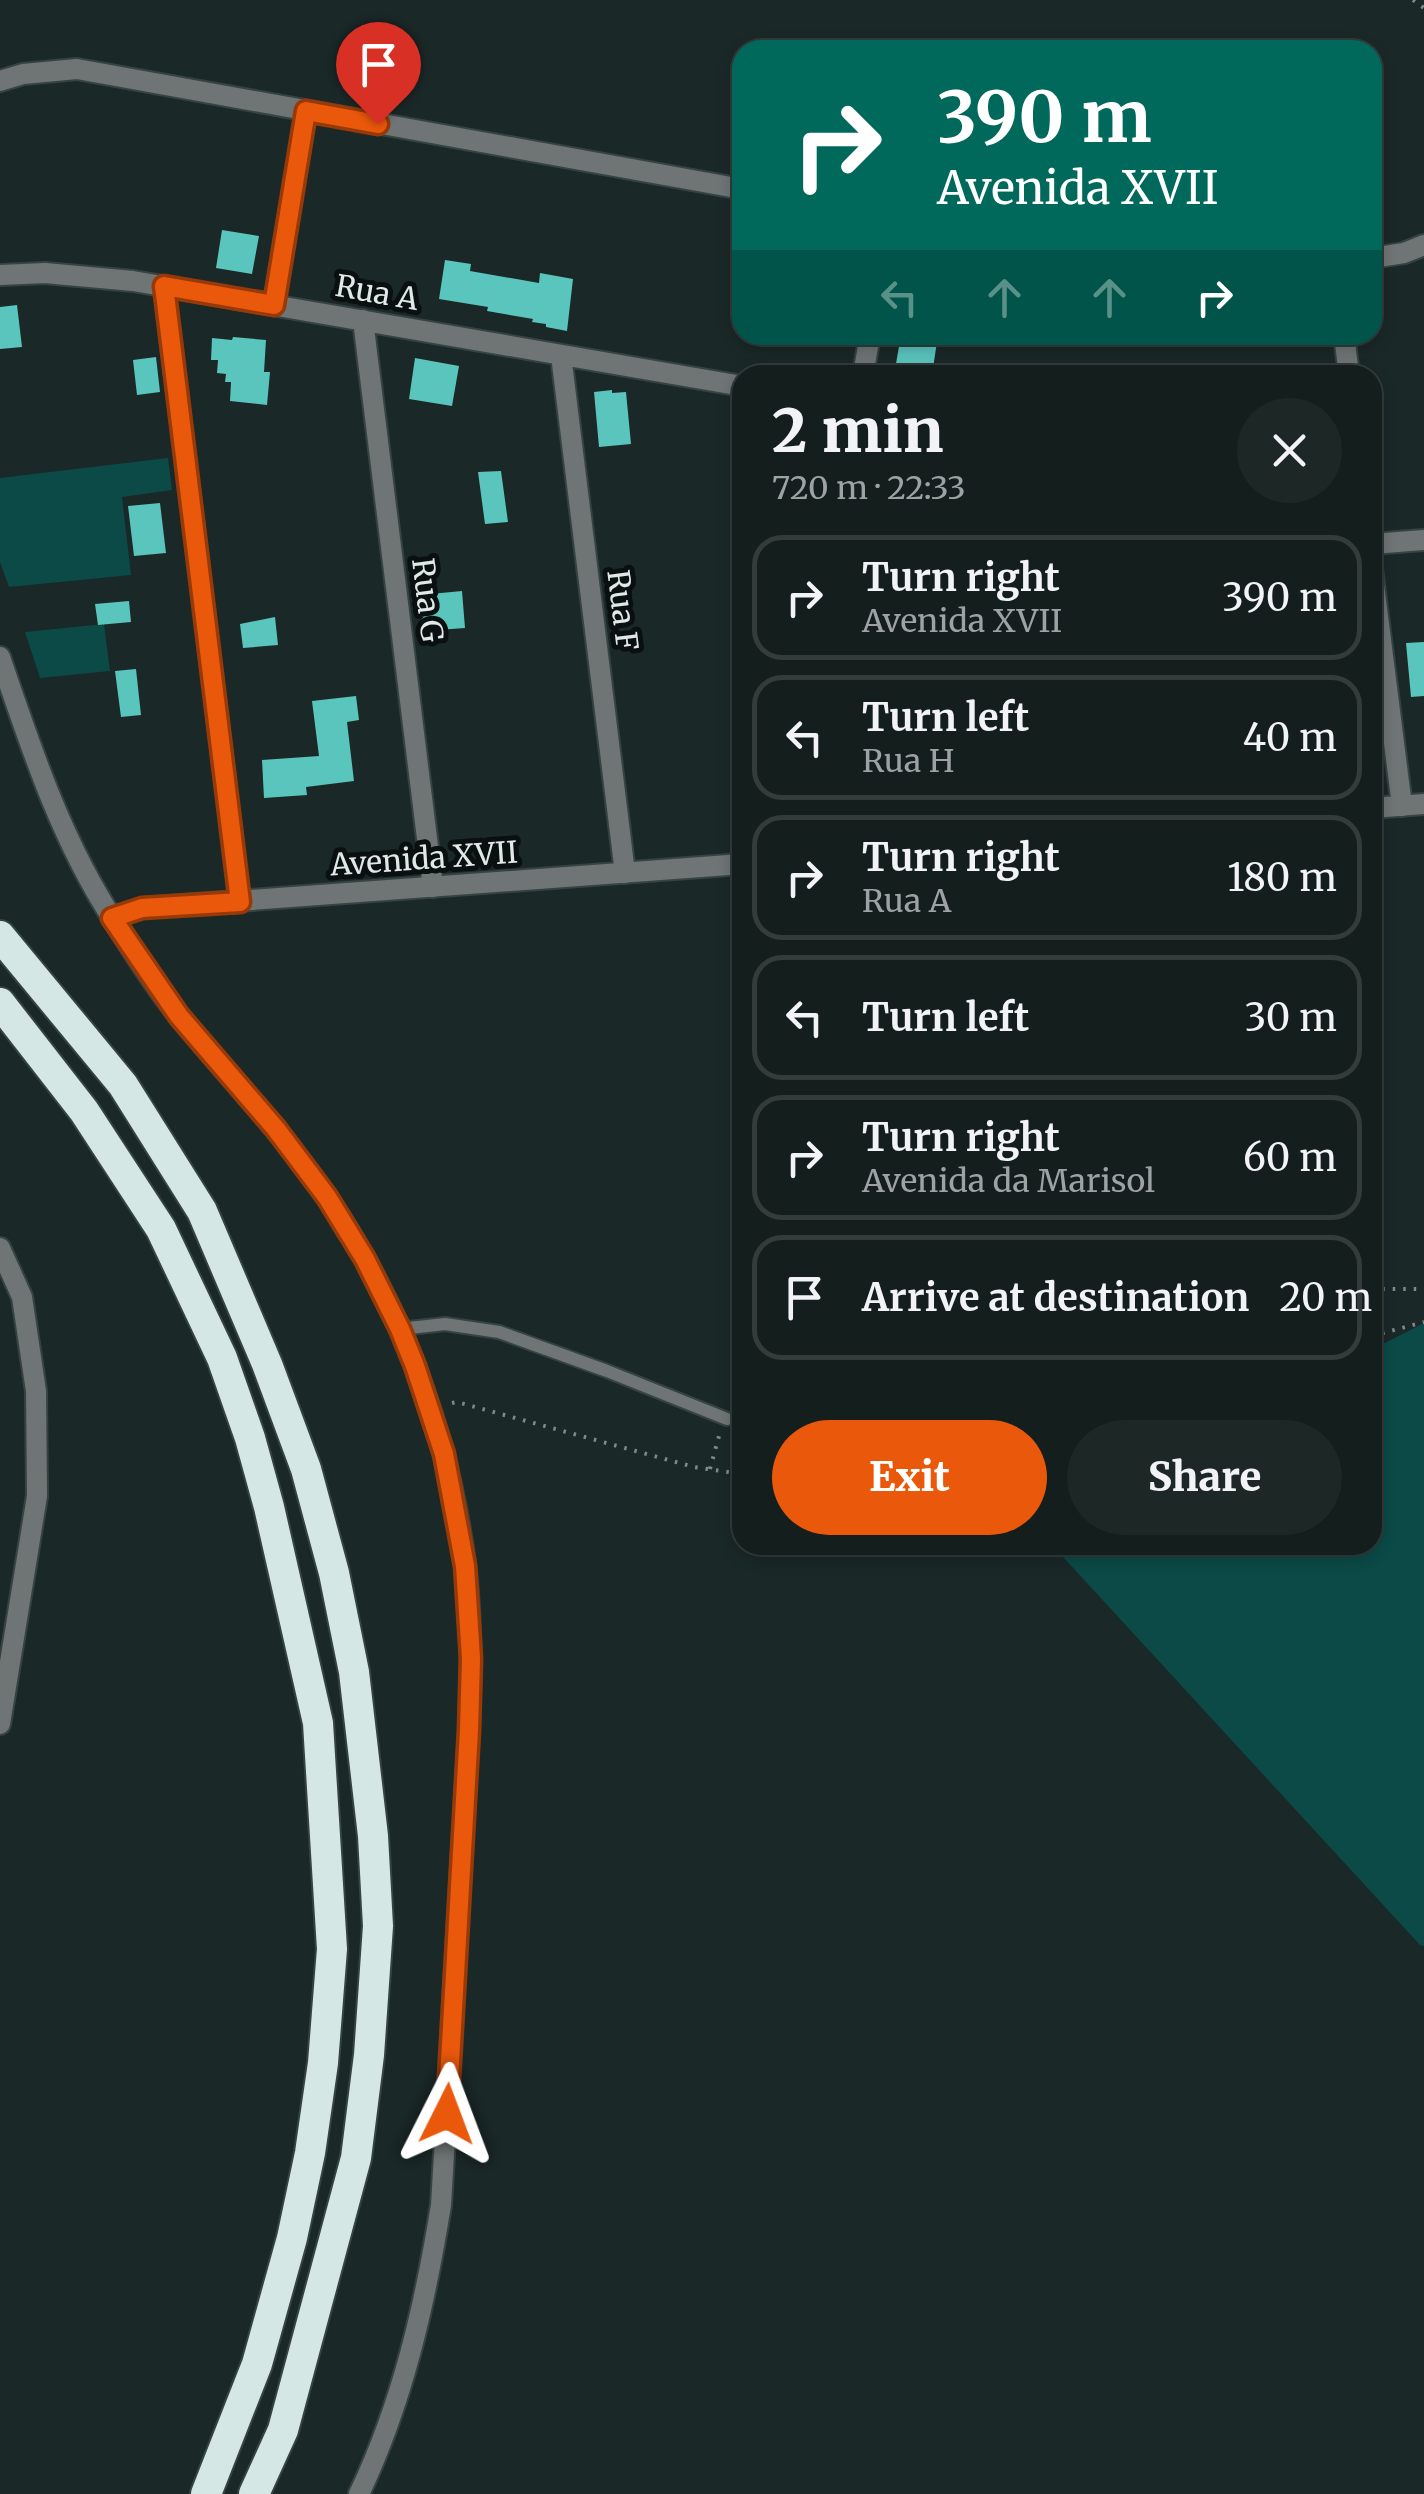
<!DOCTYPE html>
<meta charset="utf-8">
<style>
body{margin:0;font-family:Merriweather,serif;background:#1d2726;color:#f1f3f6;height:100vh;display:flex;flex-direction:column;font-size:38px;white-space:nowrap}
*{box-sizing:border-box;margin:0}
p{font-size:32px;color:#9da2a4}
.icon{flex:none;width:55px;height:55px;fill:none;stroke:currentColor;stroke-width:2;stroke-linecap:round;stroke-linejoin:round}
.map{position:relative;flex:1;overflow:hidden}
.side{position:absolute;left:732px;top:365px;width:650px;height:1190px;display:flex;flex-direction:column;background:#141e1d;border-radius:30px;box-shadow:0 5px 15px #0003,0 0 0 2px #333c3b}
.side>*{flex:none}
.banner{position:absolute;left:732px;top:40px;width:650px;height:305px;border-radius:30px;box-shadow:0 5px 15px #0003,0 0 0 2px #333c3b;background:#00695c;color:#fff;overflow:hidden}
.pin{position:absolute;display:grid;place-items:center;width:85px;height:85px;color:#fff;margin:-102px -42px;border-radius:50% 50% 50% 0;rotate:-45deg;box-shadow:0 0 10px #0007}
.pin .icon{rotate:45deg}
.me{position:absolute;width:110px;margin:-55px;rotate:3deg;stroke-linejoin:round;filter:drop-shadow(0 0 8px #0008)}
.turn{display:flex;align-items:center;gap:35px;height:210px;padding:0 40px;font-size:45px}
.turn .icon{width:130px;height:130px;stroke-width:2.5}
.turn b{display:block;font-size:70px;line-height:85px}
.lanes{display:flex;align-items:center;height:95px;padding:0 40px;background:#0003;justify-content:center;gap:50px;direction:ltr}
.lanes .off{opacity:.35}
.round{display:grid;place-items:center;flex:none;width:105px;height:105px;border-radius:52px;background:#1d2726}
.overview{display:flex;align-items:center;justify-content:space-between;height:170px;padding:0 40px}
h1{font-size:60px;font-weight:800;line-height:75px}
.cta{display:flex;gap:20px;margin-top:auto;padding:20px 40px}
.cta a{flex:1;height:115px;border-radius:60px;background:#ea580c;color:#fff;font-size:40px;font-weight:800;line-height:115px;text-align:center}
.cta a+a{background:#1d2726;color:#f1f3f6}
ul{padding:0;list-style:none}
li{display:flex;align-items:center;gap:30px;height:125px;margin:0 20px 15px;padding:0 20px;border:5px solid #333c3b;border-radius:30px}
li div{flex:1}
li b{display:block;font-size:38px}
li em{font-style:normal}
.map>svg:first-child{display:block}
.green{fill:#0b4a47}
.building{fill:#5ac5bd}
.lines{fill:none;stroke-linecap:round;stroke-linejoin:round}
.service-casing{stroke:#364342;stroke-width:16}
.minor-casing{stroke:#364342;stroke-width:24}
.tertiary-casing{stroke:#364342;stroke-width:24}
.motorway-casing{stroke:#364342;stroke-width:34}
.path{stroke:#7f8b8a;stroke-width:4;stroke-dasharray:2.5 8;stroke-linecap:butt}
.service{stroke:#6e7574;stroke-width:12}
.minor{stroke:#6e7574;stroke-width:20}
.tertiary{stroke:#6e7574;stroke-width:20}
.motorway{stroke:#d4e7e5;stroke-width:30}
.route-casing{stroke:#983908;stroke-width:25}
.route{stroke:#ea580c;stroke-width:18}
.labels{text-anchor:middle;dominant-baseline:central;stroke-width:10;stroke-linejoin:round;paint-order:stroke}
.street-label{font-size:30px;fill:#e0e9e8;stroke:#09100f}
</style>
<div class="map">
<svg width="1424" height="2494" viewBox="0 0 1424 2494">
<rect width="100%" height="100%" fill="#1a2827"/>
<path class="green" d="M168 458 172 490 122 497 131 575 9 587 0 562V478Z
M104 624 110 671 40 678 25 632Z
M1424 1323V1946L1420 1945 1052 1545H1372L1373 1349Z"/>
<path class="building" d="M222 230 259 236 252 274 216 268Z
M445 260 471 264 470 271 539 283 540 273 573 279 567 331 546 327V324L532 322 533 319 487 311 488 307 439 299Z
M17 305 22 347 0 349V307Z
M901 335H938L932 375H894Z
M233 337 266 340 264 372H270L267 405 230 401 231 382H225L226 374 217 373 218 360H211L212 338 232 340Z
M156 357 160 392 137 395 133 360Z
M415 358 459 366 452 406 409 399Z
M612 390V393L626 392 631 444 599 447 594 392Z
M501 471 508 522 485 524 478 472Z
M160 503 166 553 134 556 128 506Z
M462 591 465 628 423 631 420 595Z
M129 601 131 622 98 625 95 604Z
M275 617 278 645 243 648 240 624Z
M1424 642V696L1411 697 1406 643Z
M136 669 141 715 121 717 115 671Z
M356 696 359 720 347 722 354 781 306 787 307 795 264 798 262 760 319 756 312 701Z"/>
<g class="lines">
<defs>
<path id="service" d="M400 1329 445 1324 499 1332 607 1371 727 1419"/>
<path id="minor" d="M0 275 45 273 133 281 742 386
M164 286 240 902
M274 305 306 111
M363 320 433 887
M1344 335 1349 375
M561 355 625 873
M863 375 870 335
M1372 544 1424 540
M1372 569 1402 806
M0 657C31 748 61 840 114 921 135 955 157 990 183 1021 231 1080 284 1134 327 1197 401 1306 448 1433 465 1563 472 1618 471 1674 469 1730L441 2205C425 2304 403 2402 359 2494
M1372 808 1424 804
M112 918 142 908 742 864
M0 1248 22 1297 36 1391 37 1496 0 1724"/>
<path id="tertiary" d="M0 81 23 74 77 69 742 189
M1372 258 1404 253 1424 245"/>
<path id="motorway" d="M0 936 123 1085 202 1211 267 1364 306 1469 334 1573 354 1672 373 1836 378 1926 369 2055 356 2158 283 2430 254 2494
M0 1003 84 1111 161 1229 222 1358 250 1438 269 1507 318 1723 332 1949 323 2063 310 2153 292 2238 257 2364 206 2494"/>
</defs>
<use href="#service" class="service-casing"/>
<use href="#minor" class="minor-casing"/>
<use href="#tertiary" class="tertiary-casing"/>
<use href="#motorway" class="motorway-casing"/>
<path class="path" d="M1413 0 1424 8
M1372 1291 1379 1289H1424
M1372 1336 1424 1322
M452 1403 457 1402 694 1467 742 1474
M710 1469 719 1436"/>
<use href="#service" class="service"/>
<use href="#minor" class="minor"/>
<use href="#tertiary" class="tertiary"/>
<use href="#motorway" class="motorway"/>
</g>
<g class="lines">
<defs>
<path id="route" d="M378 124 306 111 274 305 164 286 240 902 142 908 112 918 179 1016 276 1129 327 1197 365 1259 400 1329 415 1366 444 1454 465 1566 471 1658 469 1730 447 2114"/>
</defs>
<use href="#route" class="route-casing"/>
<use href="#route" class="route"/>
</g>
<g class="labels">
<g class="street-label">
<text transform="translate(377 292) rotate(10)">Rua A</text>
<text transform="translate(428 600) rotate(83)">Rua G</text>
<text transform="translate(623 610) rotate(83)">Rua F</text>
<text transform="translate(424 858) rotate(-4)">Avenida XVII</text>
</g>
</g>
</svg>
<div class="pin" style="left:378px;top:124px;background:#d93025"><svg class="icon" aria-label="arrive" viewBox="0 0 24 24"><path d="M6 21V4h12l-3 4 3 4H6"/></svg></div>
<svg class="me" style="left:447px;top:2114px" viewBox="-20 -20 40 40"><path d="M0-17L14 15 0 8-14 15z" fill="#ea580c" stroke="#fff" stroke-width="4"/></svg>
<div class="banner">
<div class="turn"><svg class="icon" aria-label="right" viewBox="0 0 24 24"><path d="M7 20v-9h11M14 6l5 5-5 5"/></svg><div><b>390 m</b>Avenida XVII</div></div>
<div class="lanes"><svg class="icon off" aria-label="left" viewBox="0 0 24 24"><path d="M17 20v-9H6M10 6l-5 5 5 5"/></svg><svg class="icon off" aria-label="ahead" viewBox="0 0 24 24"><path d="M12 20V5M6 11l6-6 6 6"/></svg><svg class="icon off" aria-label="ahead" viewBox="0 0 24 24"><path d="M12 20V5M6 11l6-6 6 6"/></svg><svg class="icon" aria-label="right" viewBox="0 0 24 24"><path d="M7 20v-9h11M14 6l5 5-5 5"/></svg></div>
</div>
<section class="side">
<div class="overview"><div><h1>2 min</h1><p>720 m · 22:33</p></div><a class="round"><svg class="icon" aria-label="close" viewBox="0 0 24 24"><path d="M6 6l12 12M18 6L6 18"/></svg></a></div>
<ul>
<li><svg class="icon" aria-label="right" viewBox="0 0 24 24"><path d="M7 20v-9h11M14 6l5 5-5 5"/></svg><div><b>Turn right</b><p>Avenida XVII</p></div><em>390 m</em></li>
<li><svg class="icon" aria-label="left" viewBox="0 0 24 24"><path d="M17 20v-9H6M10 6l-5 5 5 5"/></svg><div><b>Turn left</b><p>Rua H</p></div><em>40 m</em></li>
<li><svg class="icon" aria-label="right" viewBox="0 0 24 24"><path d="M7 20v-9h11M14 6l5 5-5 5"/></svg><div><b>Turn right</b><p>Rua A</p></div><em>180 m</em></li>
<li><svg class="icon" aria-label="left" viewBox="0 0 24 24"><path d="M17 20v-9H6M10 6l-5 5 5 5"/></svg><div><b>Turn left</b></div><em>30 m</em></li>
<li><svg class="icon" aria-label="right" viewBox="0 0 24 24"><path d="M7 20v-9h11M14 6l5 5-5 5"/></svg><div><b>Turn right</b><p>Avenida da Marisol</p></div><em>60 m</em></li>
<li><svg class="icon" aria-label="arrive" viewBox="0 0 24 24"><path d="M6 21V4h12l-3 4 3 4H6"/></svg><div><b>Arrive at destination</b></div><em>20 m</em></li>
</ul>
<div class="cta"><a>Exit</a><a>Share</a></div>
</section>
</div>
